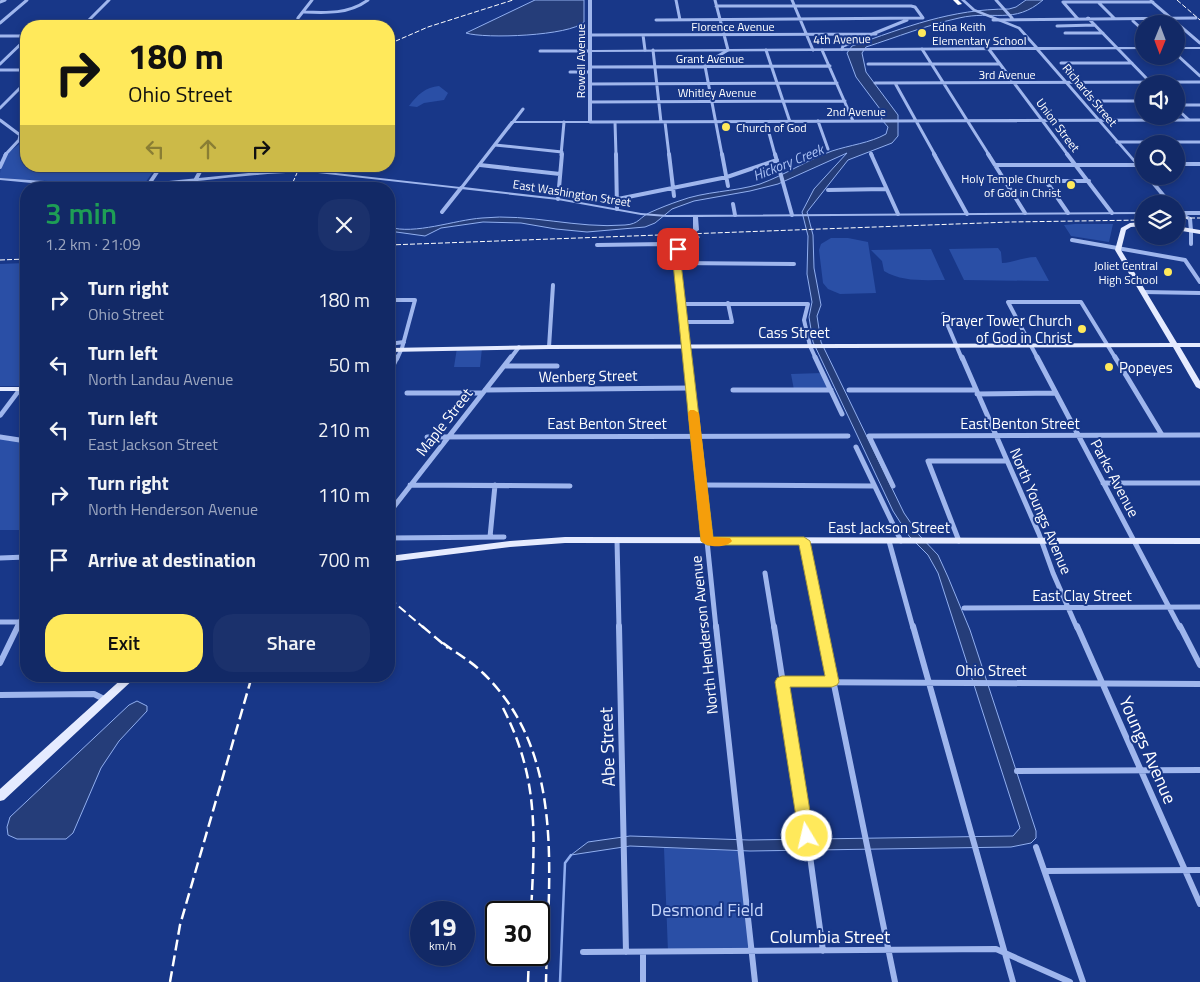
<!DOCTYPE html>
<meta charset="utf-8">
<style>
body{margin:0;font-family:"Titillium Web",sans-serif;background:#1b316c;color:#f1f3f6;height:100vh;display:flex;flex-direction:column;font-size:19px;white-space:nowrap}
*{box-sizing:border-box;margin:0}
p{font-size:16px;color:#9ca6bf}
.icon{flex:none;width:28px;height:28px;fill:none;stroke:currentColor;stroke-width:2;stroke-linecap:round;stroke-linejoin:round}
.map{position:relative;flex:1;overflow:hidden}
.side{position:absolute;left:20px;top:182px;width:375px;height:500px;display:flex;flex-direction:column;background:#122966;border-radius:20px;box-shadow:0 2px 8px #0003,0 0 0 1px #31457a}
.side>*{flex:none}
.guide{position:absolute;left:20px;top:20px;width:375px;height:152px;border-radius:20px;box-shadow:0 2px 8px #0003,0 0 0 1px #31457a;background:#ffe95b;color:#111;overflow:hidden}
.needle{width:32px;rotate:181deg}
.fabs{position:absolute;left:1135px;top:15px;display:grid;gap:10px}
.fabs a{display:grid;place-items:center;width:50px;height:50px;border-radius:50%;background:#122966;box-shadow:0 2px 8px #0003,0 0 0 1px #31457a;font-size:25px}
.speed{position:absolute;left:410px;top:901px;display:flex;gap:10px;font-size:25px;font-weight:700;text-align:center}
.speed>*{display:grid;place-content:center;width:65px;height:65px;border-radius:50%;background:#122966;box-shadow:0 2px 8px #0003,0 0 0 1px #31457a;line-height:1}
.speed small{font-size:12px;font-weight:400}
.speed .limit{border:2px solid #111;border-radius:8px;background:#fff;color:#111}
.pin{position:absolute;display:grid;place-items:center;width:42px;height:42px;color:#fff;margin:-21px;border-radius:10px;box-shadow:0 2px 8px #0006}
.me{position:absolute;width:55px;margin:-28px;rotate:351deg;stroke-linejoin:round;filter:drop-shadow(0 0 4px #0008)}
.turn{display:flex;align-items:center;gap:18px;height:105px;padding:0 25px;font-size:22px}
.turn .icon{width:65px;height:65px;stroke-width:2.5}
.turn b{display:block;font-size:35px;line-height:42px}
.lanes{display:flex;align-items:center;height:48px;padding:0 25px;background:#0003;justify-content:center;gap:25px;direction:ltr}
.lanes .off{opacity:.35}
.round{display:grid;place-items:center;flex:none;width:52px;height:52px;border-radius:20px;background:#1b316c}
.overview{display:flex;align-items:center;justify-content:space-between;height:85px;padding:0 25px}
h1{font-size:30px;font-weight:600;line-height:38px;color:#1e9e55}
.button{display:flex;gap:10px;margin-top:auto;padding:10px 25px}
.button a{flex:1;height:58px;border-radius:20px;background:#ffe95b;color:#111;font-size:20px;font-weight:600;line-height:58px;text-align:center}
.button a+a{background:#1b316c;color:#f1f3f6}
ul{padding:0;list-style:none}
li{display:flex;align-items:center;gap:15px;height:65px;padding:0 25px}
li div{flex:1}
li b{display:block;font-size:19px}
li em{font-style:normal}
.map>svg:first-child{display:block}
.green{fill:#2a4fa6}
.water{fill:#253d79;stroke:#91aff0}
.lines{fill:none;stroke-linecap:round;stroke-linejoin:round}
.stream{stroke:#91aff0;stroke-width:2.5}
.minor-far3{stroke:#9fb6ed;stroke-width:3}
.minor-far2{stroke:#9fb6ed;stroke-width:4}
.minor-far1{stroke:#9fb6ed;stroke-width:5}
.minor{stroke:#9fb6ed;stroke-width:6}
.tertiary{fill:#9fb6ed;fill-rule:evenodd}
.primary{fill:#e5ebff;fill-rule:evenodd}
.motorway{fill:#fff;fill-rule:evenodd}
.rail-far2{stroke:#fff;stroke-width:1;stroke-dasharray:5 2;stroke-linecap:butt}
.rail-far1{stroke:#fff;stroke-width:2;stroke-dasharray:9 4;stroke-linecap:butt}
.rail{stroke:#fff;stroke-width:2.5;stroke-dasharray:11 5;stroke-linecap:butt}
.route{fill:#ffe95b;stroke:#a6973b}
.slow{fill:#f59e0b}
.poi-dot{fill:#ffe95b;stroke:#183788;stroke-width:2}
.labels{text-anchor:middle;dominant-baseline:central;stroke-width:4;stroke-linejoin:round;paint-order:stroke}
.far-street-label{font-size:12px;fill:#fff;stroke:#183788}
.far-poi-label{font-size:12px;fill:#fff;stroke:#183788;text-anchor:start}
.far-water-label{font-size:14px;font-style:italic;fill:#aac1f5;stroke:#183788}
.poi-label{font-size:15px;fill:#fff;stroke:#183788;text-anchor:end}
.street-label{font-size:15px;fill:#fff;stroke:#183788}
.near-street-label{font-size:18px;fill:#fff;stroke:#183788}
.near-park-label{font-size:18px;fill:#c4d4fa;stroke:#183788}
</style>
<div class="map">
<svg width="1200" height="982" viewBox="0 0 1200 982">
<rect width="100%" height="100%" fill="#183788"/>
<path class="green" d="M439 86 448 93 444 100 424 103 417 107 409 106C417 95 426 87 439 86Z
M26 138V166H157L145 183 94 184 0 178C0 152 11 153 26 138Z
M1075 224H1113L1109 242 1071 236 1064 225Z
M831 238H848L868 242 876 293 840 294 828 289 823 283 819 250 821 244Z
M998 248 1001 252 1002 263C1013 263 1023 257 1036 257L1049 281 964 280 949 249Z
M931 249 945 280C924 280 902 282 884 271L882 261 871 250Z
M26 263V386H0V264Z
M457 348H482L480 367H454Z
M822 373 830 390H794L791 374Z
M0 438 26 442V530H0Z
M664 848 741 851 752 951 668 952Z"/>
<path class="water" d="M535 0H584V22C570 36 485 39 466 33Z
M1026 0H1043C1014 25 993 10 959 18 927 25 897 37 866 47L862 53 866 72 898 115V136L892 143 848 160 807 212 813 235 814 268 821 305 817 316 821 342 904 513 919 535 938 555 948 577 970 630 1036 831V838L1031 843 1011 847 750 851 630 846 571 855 588 842 630 836 749 840 1013 836 1020 828 938 573 928 555 909 536 893 511 813 342 809 317 812 302 807 274 808 236 802 212 814 189 847 153 778 184 750 191 694 201 672 209 655 223 645 227 587 232 556 229 521 223 483 222 441 228 425 236 389 231V227C415 235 454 220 482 218 529 213 577 229 625 225 640 224 639 217 651 212 660 208 670 204 679 201 705 191 734 192 760 184 785 175 807 160 832 151 850 145 870 143 886 134L888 127 882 120 880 109 856 77 847 53 852 46C906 27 951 9 1009 9L1016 7Z
M137 701 147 706V711L119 741 101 768 73 833 66 839H17L8 835 7 827 10 817 129 705Z"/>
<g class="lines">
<path class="stream" d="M560 982 565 863 571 855"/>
<path class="minor-far3" d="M676 0 680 20
M715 0 728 50 705 64V66L722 155
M792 0 813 50
M996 0 1012 18
M1151 1 1200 43
M0 2 5 0
M1063 2H1153
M1063 2 1077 18
M1099 3 1114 18
M304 12C327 13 349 14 368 0
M1088 18 1150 82
M656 20 923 18 915 7 911 6H716
M993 20 1196 18
M1133 21 1144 31
M0 23 27 0
M83 26 109 0
M296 26 298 18 312 0
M1057 26 1095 25
M1065 33H1103
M590 35 876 34
M643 35 645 50
M0 36H26
M988 48 1068 155
M842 49 843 46 907 20
M922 49 989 155
M653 50 661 122
M766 50 790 122
M822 50 853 121
M540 51H590
M1176 54 1200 76
M1061 63H1132
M0 64 26 39
M868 64H999
M591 67 830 66
M0 70H26
M570 72H590
M875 83 1200 82
M895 83 935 155
M590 84 837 83
M1094 101H1144
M590 102 845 101
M1176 105H1200
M0 108 26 82
M1176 108 1189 120
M0 120 20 135 19 140 5 155
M818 121 828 149
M513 122 523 109
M590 122 1200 120
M615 122 616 155
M665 122 669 155
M766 122 775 155
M1117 142H1200
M495 145 562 152
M871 153 872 155
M561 155 564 122"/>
<path class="minor-far2" d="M616 154 617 209
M669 154 674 196
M722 154 728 186
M775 154 792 215
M871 154 898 214
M934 154 967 214
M988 154 1025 213
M1067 154 1112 213
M1176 164H1200
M480 165 560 174
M995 165H1144
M0 167 6 154
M257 173 260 166
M196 179 203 166
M1046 181H1089
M1046 181 1068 213
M149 184 161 166
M828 190 886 189
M558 199 562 154
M618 199 727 177 777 160
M733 204 735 215
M442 212 461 188
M1179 213H1200
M1191 230V244
M1072 240 1185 260 1200 282
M597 245 665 244 678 249
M677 263 794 264
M1143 292 1200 293
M389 300H415L402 348 397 359
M682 304H808L804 320 810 346 816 359
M943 314 962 359
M684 322H732L728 303
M389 344 404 342
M549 347 553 285
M510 359 519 347
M1038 359 1008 302H1081L1116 359"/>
<path class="minor-far1" d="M815 357 842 414
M962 357 1039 534 1053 573 1077 628
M1037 357 1180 628
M1115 357 1162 435
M505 366H557
M389 374 397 357
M485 390 691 388
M733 390H831
M849 390H975
M407 393H482
M977 394 1056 393
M0 437 26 441
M427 437 848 436
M856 447 901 541
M1103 483H1200
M410 485 570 486
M701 485 874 486
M893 486 869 436 1200 435
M389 513 511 357
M490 537 495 485
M389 538 504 537
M617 540 619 628
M707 541 716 628
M804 541 822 628
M889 541 913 628
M959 541 928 461H1007
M0 558 26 557
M765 573 774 628
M964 608 1200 607
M0 622H26
M17 628 26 610"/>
<path class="minor" d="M619 626 626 952
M716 626 755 982
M774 626 807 836
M822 626 895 982
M913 626 1013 982
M1077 626 1200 904
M1180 626 1200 665
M0 663 18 626
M782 682 1200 684
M0 695 94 694 106 700
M1017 771 1200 770
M1036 847 1083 982
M810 856 823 951
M1045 871 1200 870
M583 952 996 949 1070 982
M643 953V982"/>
<path class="tertiary" d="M588 0H592V50L1034 47 1018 29 973 11 961 0H965L975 9 1020 27 1038 47H1144V49L1040 50 1144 170V174L1036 50 592 52V123H514L464 187 558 198 641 213 667 215 1144 212V214L698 217 699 230 696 232 693 230V217H667L641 215 558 200 309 172C255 173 203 182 149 185 99 189 49 185 0 180V178L74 183H131L169 181 269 171 309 170 460 187 511 121H588Z
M1176 47H1200V49H1176Z
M1145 176H1150L1173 204H1168Z
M1176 209 1192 218 1193 231H1189L1188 220 1176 212Z
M697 235 700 237 695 243 680 250 679 256 711 541 707 543 703 541 673 256 676 248 691 241 695 236Z
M20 387 23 389 2 417 0 418V412L18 388Z"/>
<path class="primary" d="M1144 222V226L1131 227 1126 230 1121 250 1177 343H1200V347H1180L1200 381V389L1196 387 1173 347 549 349 389 352V348L549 345 1170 343 1115 250 1121 228 1130 223Z
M1176 226 1200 230V234L1176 230Z
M0 387H26V391H0Z
M565 537 1200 538V544L565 543 510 547 389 562V556L510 541Z
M125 676H137L4 800 0 801V789Z"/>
<path class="motorway" d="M953 0H958L962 4 958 5Z"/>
<path class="rail-far2" d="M1177 0 1200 20
M389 44 428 27 513 0
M290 189 300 166
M1176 218H1200
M389 245 1010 222 1144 220
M0 260 26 259"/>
<path class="rail-far1" d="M389 598 424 628"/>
<path class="rail" d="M422 626 448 648
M443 643C456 653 471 661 483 673 567 754 548 876 546 982
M503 708C539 778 535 835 531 912
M170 982 180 925 252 676
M528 982 529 955"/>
</g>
<path class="route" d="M675 247 683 249 681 263 713 537H804L810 541 839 682 837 685 832 687H790L814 836 812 841 807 843 801 841 799 836 775 682 777 678 782 676H825L799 545H707L701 541 673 263Z"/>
<path class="slow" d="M690 410H694L699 413 713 537 730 538 732 541C727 548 707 548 701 541L688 413Z"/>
<g class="poi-dot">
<circle cx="922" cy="33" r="5"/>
<circle cx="726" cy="127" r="5"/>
<circle cx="1071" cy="185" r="5"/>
<circle cx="1168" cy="272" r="5"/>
<circle cx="1082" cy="329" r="5"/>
<circle cx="1109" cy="367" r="5"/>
</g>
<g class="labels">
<g class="far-street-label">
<text x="733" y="26">Florence Avenue</text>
<text transform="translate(842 39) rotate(-1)">4th Avenue</text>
<text x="710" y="58">Grant Avenue</text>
<text transform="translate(580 61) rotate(-90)">Rowell Avenue</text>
<text x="1007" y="74">3rd Avenue</text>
<text x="717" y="92">Whitley Avenue</text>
<text transform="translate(1090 95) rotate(50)">Richards Street</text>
<text x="856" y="111">2nd Avenue</text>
<text transform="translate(1058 125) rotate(53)">Union Street</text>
<text transform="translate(572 193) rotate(9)">East Washington Street</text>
</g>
<g class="far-poi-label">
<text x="932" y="26">Edna Keith<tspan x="932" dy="14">Elementary School</tspan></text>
<text x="736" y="127">Church of God</text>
<text x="1061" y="178" text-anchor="end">Holy Temple Church<tspan x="1061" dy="14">of God in Christ</tspan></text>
<text x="1158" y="265" text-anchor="end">Joliet Central<tspan x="1158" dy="14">High School</tspan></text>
</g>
<g class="far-water-label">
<text transform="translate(788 162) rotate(-22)">Hickory Creek</text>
</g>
<g class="poi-label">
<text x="1072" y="320">Prayer Tower Church<tspan x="1072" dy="17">of God in Christ</tspan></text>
<text x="1119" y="367" text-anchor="start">Popeyes</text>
</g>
<g class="street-label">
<text x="794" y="332">Cass Street</text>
<text transform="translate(588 376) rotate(-1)">Wenberg Street</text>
<text transform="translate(444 422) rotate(-52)">Maple Street</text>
<text x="607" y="423">East Benton Street</text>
<text x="1020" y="423">East Benton Street</text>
<text transform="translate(1115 478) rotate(62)">Parks Avenue</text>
<text transform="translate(1041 511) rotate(67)">North Youngs Avenue</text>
<text x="889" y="527">East Jackson Street</text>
<text x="1082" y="595">East Clay Street</text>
<text transform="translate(704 635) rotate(-96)">North Henderson Avenue</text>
<text x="991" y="670">Ohio Street</text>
</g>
<g class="near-street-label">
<text transform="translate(607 747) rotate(-92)">Abe Street</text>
<text transform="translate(1148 750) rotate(66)">Youngs Avenue</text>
<text x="830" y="936">Columbia Street</text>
</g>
<g class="near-park-label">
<text x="707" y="909">Desmond Field</text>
</g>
</g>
</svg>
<div class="fabs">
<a><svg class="needle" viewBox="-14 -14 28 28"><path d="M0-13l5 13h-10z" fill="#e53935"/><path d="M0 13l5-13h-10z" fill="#9ca6bf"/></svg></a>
<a><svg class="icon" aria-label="sound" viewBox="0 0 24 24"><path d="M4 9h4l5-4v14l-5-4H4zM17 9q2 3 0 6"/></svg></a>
<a><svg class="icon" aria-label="search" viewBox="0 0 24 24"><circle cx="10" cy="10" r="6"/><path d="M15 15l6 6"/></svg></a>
<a><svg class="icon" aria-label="layers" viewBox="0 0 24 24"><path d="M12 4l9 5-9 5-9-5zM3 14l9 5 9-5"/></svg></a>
</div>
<div class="speed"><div>19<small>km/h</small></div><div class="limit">30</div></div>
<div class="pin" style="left:678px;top:249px;background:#d93025"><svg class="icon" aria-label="arrive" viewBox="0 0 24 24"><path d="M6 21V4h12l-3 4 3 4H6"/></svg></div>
<svg class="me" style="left:807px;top:836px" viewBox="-20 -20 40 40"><circle r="17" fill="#ffe95b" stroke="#fff" stroke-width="3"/><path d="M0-11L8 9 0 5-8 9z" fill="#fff"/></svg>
<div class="guide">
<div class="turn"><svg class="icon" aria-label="right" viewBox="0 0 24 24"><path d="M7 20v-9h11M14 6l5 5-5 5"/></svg><div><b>180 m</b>Ohio Street</div></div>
<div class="lanes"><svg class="icon off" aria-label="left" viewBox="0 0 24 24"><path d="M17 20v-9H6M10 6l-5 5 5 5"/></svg><svg class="icon off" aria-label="ahead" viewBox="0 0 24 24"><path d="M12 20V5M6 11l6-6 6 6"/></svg><svg class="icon" aria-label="right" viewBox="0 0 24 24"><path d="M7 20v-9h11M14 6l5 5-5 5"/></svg></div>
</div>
<section class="side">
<div class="overview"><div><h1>3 min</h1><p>1.2 km · 21:09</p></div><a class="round"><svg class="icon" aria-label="close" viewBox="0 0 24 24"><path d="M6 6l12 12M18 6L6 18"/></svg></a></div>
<ul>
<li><svg class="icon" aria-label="right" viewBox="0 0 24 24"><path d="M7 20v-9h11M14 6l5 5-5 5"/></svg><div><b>Turn right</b><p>Ohio Street</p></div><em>180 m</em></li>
<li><svg class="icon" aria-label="left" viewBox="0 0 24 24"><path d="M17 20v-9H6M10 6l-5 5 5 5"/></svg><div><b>Turn left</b><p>North Landau Avenue</p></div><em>50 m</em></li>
<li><svg class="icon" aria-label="left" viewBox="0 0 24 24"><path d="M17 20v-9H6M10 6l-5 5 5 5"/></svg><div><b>Turn left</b><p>East Jackson Street</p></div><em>210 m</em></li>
<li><svg class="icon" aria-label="right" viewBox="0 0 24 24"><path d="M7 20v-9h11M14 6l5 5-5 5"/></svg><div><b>Turn right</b><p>North Henderson Avenue</p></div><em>110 m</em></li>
<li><svg class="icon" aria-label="arrive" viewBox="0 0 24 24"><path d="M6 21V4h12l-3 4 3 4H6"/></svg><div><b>Arrive at destination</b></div><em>700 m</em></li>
</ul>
<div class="button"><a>Exit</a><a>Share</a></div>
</section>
</div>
